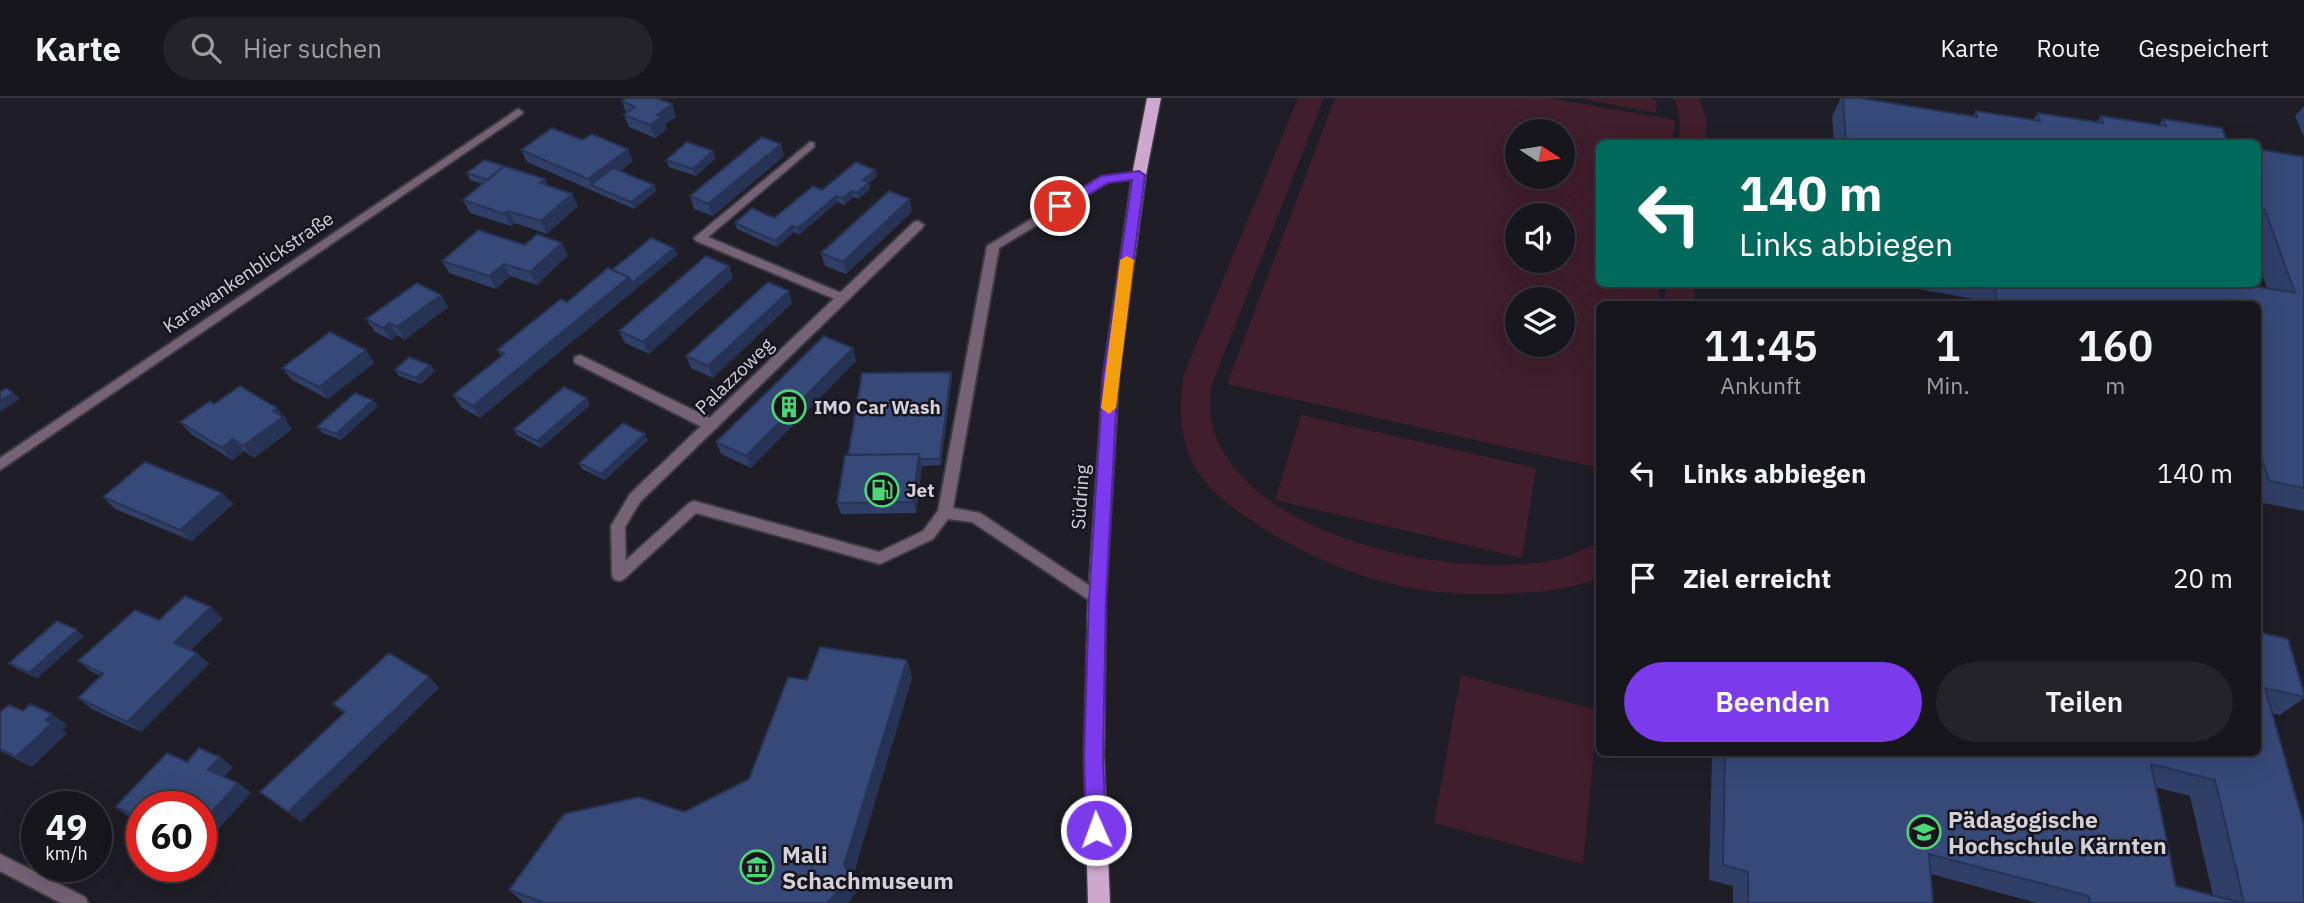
<!DOCTYPE html>
<html lang="de">
<meta charset="utf-8">
<style>
body{margin:0;font-family:"IBM Plex Sans",sans-serif;background:#242329;color:#f1f3f6;height:100vh;display:flex;flex-direction:column;font-size:26px;white-space:nowrap}
*{box-sizing:border-box;margin:0}
p{font-size:23px;color:#9e9fa3}
.icon{flex:none;width:38px;height:38px;fill:none;stroke:currentColor;stroke-width:2;stroke-linecap:round;stroke-linejoin:round}
.map{position:relative;flex:1;overflow:hidden}
.drawer{position:absolute;left:1596px;top:203px;width:665px;height:455px;display:flex;flex-direction:column;background:#17161c;border-radius:10px;box-shadow:0 7px 28px #0002,0 0 0 2px #36353b}
.drawer>*{flex:none}
.guide{position:absolute;left:1596px;top:42px;width:665px;height:147px;border-radius:10px;box-shadow:0 7px 28px #0002,0 0 0 2px #36353b;background:#00695c;color:#fff;overflow:hidden}
.needle{width:46px;rotate:102deg}
.tools{position:absolute;left:1505px;top:21px;display:grid;gap:14px}
.tools a{display:grid;place-items:center;width:70px;height:70px;border-radius:50%;background:#17161c;box-shadow:0 7px 28px #0002,0 0 0 2px #36353b;font-size:35px}
.speed{position:absolute;left:21px;top:693px;display:flex;gap:14px;font-size:35px;font-weight:700;text-align:center}
.speed>*{display:grid;place-content:center;width:91px;height:91px;border-radius:50%;background:#17161c;box-shadow:0 7px 28px #0002,0 0 0 2px #36353b;line-height:1}
.speed small{font-size:18px;font-weight:400}
.speed .limit{border:10px solid #d22;background:#fff;color:#111}
.pin{position:absolute;display:grid;place-items:center;width:60px;height:60px;color:#fff;margin:-30px;border:4px solid #fff;border-radius:50%;box-shadow:0 2px 7px #0007}
.me{position:absolute;width:77px;margin:-38px;rotate:358deg;stroke-linejoin:round;filter:drop-shadow(0 0 5px #0008)}
.turn{display:flex;align-items:center;gap:24px;height:147px;padding:0 28px;font-size:32px}
.turn .icon{width:91px;height:91px;stroke-width:2.5}
.turn b{display:block;font-size:49px;line-height:60px}
.eta{display:flex;justify-content:space-evenly;align-items:center;height:119px;text-align:center}
.eta b{font-size:42px;font-weight:600;line-height:49px}
.cta{display:flex;gap:14px;margin-top:auto;padding:14px 28px}
.cta a{flex:1;height:80px;border-radius:42px;background:#7c3aed;color:#fff;font-size:28px;font-weight:600;line-height:80px;text-align:center}
.cta a+a{background:#242329;color:#f1f3f6}
ul{padding:0;list-style:none}
li{display:flex;align-items:center;gap:21px;height:105px;padding:0 28px}
li div{flex:1}
li b{display:block;font-size:26px}
li em{font-style:normal}
header{display:flex;align-items:center;gap:42px;box-sizing:border-box;height:98px;padding:0 35px;background:#17161c;border-bottom:2px solid #36353b}
header strong{font-size:33px}
nav{display:flex;gap:38px;margin-inline-start:auto;font-size:24px}
.search{width:490px;height:63px;background:#242329;display:flex;align-items:center;gap:18px;box-sizing:border-box;padding:0 24px;border-radius:38px;color:#9e9fa3;font-size:26px}
.map>svg:first-child{display:block}
.green{fill:#401e2b;fill-rule:evenodd}
.lines{fill:none;stroke-linecap:round;stroke-linejoin:round}
.service-casing{stroke:#3c3a42;stroke-width:4}
.minor-casing{stroke:#3c3a42;stroke-width:4}
.tertiary-casing{stroke:#3c3a42;stroke-width:4}
.primary-casing{stroke:#3c3a42;stroke-width:3}
.service{fill:#756275;fill-rule:evenodd}
.minor{fill:#756275;fill-rule:evenodd}
.tertiary{fill:#756275;fill-rule:evenodd}
.primary{fill:#cea7ce;fill-rule:evenodd}
.wall{fill:#2f3f67;fill-rule:evenodd}
.shaded-wall{fill:#263354}
.building{fill:#374978;stroke:#263354;stroke-width:2}
.route{fill:#7c3aed;stroke:#51269a;stroke-width:2}
.slow{fill:#f59e0b}
.labels{text-anchor:middle;dominant-baseline:central;stroke-width:5;stroke-linejoin:round;paint-order:stroke}
.street-label{font-size:19px;fill:#d3d1d7;stroke:#16141c}
.poi-label{font-size:19px;font-weight:bold;fill:#d3d1d7;stroke:#16141c;text-anchor:start}
.near-poi-label{font-size:23px;font-weight:bold;fill:#d3d1d7;stroke:#16141c;text-anchor:start}
</style>
<header>
<strong>Karte</strong>
<div class="search"><svg class="icon" aria-label="search" viewBox="0 0 24 24"><circle cx="10" cy="10" r="6"/><path d="M15 15l6 6"/></svg>Hier suchen</div>
<nav><a>Karte</a><a>Route</a><a>Gespeichert</a></nav>
</header>
<div class="map">
<svg width="2304" height="805" viewBox="0 0 2304 805">
<rect width="100%" height="100%" fill="#1f1d26"/>
<path class="green" d="M1298 0H1324L1211 289C1210 305 1209 322 1215 337 1256 441 1451 481 1550 463 1567 460 1584 451 1599 444V480C1575 490 1547 493 1521 495 1424 502 1349 482 1266 432 1238 415 1204 392 1190 359 1179 332 1179 304 1184 276Z
M1335 0H1549L1675 22 1672 45 1600 46V186H1660L1658 206H1600L1599 370 1227 286ZM1563 33V79H1517V33ZM1563 117V163H1517V117ZM1563 201V247H1517V201Z
M1580 0H1649L1657 2 1656 15Z
M1673 0H1699L1707 22 1705 45H1679C1680 29 1681 14 1673 0Z
M1666 186H1695L1694 206H1664Z
M1301 317 1536 370 1522 460 1275 402Z
M1461 577 1598 612 1583 766 1434 725Z"/>
<g class="lines">
<defs>
<path id="service" d="M810 44 814 45V49L708 139 846 197 848 200 842 204 696 143 694 140Z
M1139 74 1143 75V79L1108 84 999 150 953 410 980 415 1102 496 1104 500 1102 504 1097 506 1092 504 972 424 948 421 933 441 880 466 696 415 624 481 619 483 614 481 612 477 614 473 689 405 694 403 879 454 923 433 938 413 987 148 1101 79Z
M580 257 716 323 718 327 716 331H706L575 265 574 262 575 259Z"/>
<path id="minor" d="M518 11 523 14 522 16 0 372V360Z
M918 123 924 127 922 130 640 404 625 429 626 477 624 481 619 483 614 481 612 477 611 428 630 396 914 124Z"/>
<path id="tertiary" d="M0 756 85 799 88 805H61L0 773Z"/>
<path id="primary" d="M1147 0H1161L1146 77 1119 278 1106 500 1104 658 1110 805H1088L1084 658 1088 500 1103 278 1132 77Z"/>
</defs>
<use href="#service" class="service-casing"/>
<use href="#minor" class="minor-casing"/>
<use href="#tertiary" class="tertiary-casing"/>
<use href="#primary" class="primary-casing"/>
<use href="#service" class="service"/>
<use href="#minor" class="minor"/>
<use href="#tertiary" class="tertiary"/>
<use href="#primary" class="primary"/>
</g>
<path class="wall" d="M1841 0H1860L1973 18 1976 13 2033 22 2038 15 2096 24 2101 18 2159 27 2163 21 2228 46H1834L1832 18Z
M622 3 672 6 676 19 665 26 667 31 655 40 629 29 624 17 626 15Z
M2304 8V39L2295 18Z
M781 46 784 58 713 118 694 111 690 98Z
M2258 51 2304 59V413L2258 404V206H1980L1979 202 1891 186H2241L2267 190 2258 164Z
M521 52 633 63 621 73 654 87 656 93 634 111 527 64Z
M716 60 696 78 669 69 666 62Z
M875 72 877 78 869 85 870 91 859 101 853 99 844 107 837 104 799 137 794 134 777 149 737 131 735 125 774 120 822 92Z
M467 75 545 81 548 88 572 96 578 108 547 136 515 125 511 128 470 115 463 102 483 86 470 82Z
M912 114 846 176 825 168 821 155Z
M525 147 568 157 537 187 510 178 496 191 449 175 442 163Z
M674 150 677 157 480 320 461 309 453 297 501 258 497 252 612 172Z
M729 168 733 180 649 256 625 245 619 233Z
M441 197 448 209 405 242 397 237 391 242 375 234 366 221Z
M792 205 713 280 691 270 686 258Z
M853 250 856 263 751 370 721 356 716 344Z
M366 252 374 265 328 301 292 282 282 270Z
M430 267 435 273 421 286 399 278 395 272Z
M951 274 952 280 941 367 922 368 916 415 841 416 837 405 848 357Z
M214 306 287 322 286 323 292 331 254 360 244 353 232 362 191 336 180 324Z
M590 307 541 350 517 337 514 331Z
M378 308 341 342 323 335 317 329Z
M648 342 605 382 582 371 579 365Z
M222 395 233 406 192 443 115 411 103 399Z
M223 521 190 552 197 555 209 566 141 634 92 611 78 600 101 578 92 574 78 563 159 522Z
M2258 534 2304 595V600L2280 617 2272 615 2304 805H2037L1931 776 1933 805H1733V788L1709 782 1712 654H2258ZM2155 689 2190 698 2213 798 2176 788Z
M84 538 37 580 17 571 9 565Z
M907 562 912 580 852 781 858 792 848 805H524L509 792 684 714 749 681 807 582Z
M429 579 439 590 301 724 260 694 344 616 333 606Z
M23 613 52 616 67 627 62 632 67 635 32 669 0 653V614Z
M220 659 233 669 224 679 238 685 251 695 142 709V724L129 719 115 709 187 664Z"/>
<path class="shaded-wall" d="M672 6 676 19 665 26 667 31 655 40 650 27 657 17Z
M781 46 784 58 713 118 708 106Z
M628 51 633 63 598 90 591 87 588 81Z
M713 53 716 60 696 78 693 71Z
M875 72 877 78 869 85 870 91 859 101 857 95 863 82Z
M545 81 551 93 540 85Z
M654 87 656 93 634 111 631 104Z
M852 93 853 99 844 107 843 100Z
M572 96 578 108 547 136 541 123Z
M836 98 837 104 799 137 798 130Z
M910 101 912 114 846 176 843 164Z
M508 113 515 125 511 128 504 116Z
M792 128 794 134 777 149 775 143Z
M562 145 568 157 537 187 530 174Z
M674 150 677 157 480 320 473 308 629 179Z
M504 166 510 178 496 191 489 178Z
M729 168 733 180 649 256 643 244Z
M789 193 792 205 713 280 708 268Z
M441 197 448 209 405 242 397 229Z
M389 225 397 237 391 242 383 230Z
M853 250 856 263 751 370 746 358Z
M366 252 374 265 328 301 319 289Z
M430 267 435 273 421 286 416 280Z
M951 274 952 280 941 367 940 361Z
M13 295 20 301 0 314V303Z
M587 300 590 307 541 350 537 343Z
M373 302 378 308 341 342 336 336Z
M277 310 287 322 286 323 292 331 254 360 243 348 273 313Z
M645 336 648 342 605 382 601 376Z
M233 341 244 353 232 362 222 350Z
M919 356 922 368 916 415 913 404Z
M222 395 233 406 192 443 180 432Z
M211 509 223 521 187 556 174 545Z
M77 532 84 538 37 580 29 575Z
M197 555 209 566 141 634 127 624Z
M907 562 912 580 852 781 858 792 848 805H826L844 767Z
M429 579 439 590 301 724 288 714Z
M52 616 67 627 62 632 67 635 32 669 16 659Z
M220 659 233 669 221 682 208 672Z
M238 685 251 695 201 750V726Z"/>
<path class="building" d="M626 0H656L672 6 657 17 662 19 650 27 624 17 635 9 622 3Z
M1843 0H1860L1977 19 1976 13 2040 23 2038 15 2103 25 2101 18 2166 28 2163 21 2222 30 2228 46H1846Z
M552 30 582 42 592 36 628 51 588 81 521 52Z
M762 39 781 46 708 106 690 98Z
M687 44 713 53 693 71 666 62Z
M2258 51 2304 59V390L2269 383 2258 347V289L2261 290 2258 278V206H1998L1994 186H2241L2295 195 2265 112 2258 111Z
M484 62 511 70 504 68 488 82 467 75Z
M856 64 875 72 863 82 869 84 857 95 852 93 843 100 836 98 798 130 792 128 775 143 735 125 752 110 774 120 813 88 822 92Z
M504 68 545 81 540 85 572 96 541 123 508 113 504 116 463 102Z
M613 70 654 87 631 104 591 87Z
M889 93 910 101 843 164 821 155Z
M478 132 525 147 537 136 562 145 530 174 504 166 489 178 442 163Z
M651 140 674 150 632 185 629 179 612 172Z
M706 158 729 168 643 244 619 233Z
M608 170 629 179 473 308 453 297 504 256 497 252 561 201 567 204Z
M768 184 789 193 708 268 686 258Z
M417 185 441 197 397 229 389 225 383 230 366 221Z
M330 234 366 252 319 289 282 270Z
M824 238 853 250 746 358 716 344Z
M409 259 430 267 416 280 395 272Z
M951 274 940 361H920L919 356 848 357 862 275Z
M240 288 277 310 273 313 283 319 243 348 233 341 222 350 180 324 210 303 214 306Z
M564 289 587 300 537 343 514 331Z
M6 290 13 295 0 303V294Z
M355 295 373 302 336 336 317 329Z
M623 325 645 336 601 376 579 365Z
M919 356 913 404 837 405 845 357Z
M145 364 222 395 180 432 103 399Z
M185 498 211 509 174 545 197 555 127 624 78 600 103 576 78 563 135 512 159 522Z
M57 523 77 532 29 575 9 565Z
M2258 534 2288 541 2304 595V599L2265 590 2304 727V805H2244L2215 682 2151 666 2176 788 2242 805H2090L2089 798 1929 756 1933 805H1748V774L1723 767 1725 654H2258Z
M820 549 907 562 844 767 851 778 835 797 826 805H545L509 792 564 716 639 699 684 714 749 681 788 579 807 582Z
M389 555 429 579 288 714 260 694 345 614 333 606Z
M30 606 52 616 46 622 52 625 16 659 0 651V614L9 607 23 613Z
M199 650 220 659 208 672 238 685 201 726V709H142V721L115 709 167 655 187 664Z"/>
<path class="route" d="M1139 73 1145 77 1118 278 1106 500 1103 658 1106 732 1103 738 1096 741 1089 738 1086 732 1084 658 1089 500 1103 278 1132 82 1108 85 1065 111H1056L1054 108 1101 78Z"/>
<path class="slow" d="M1127 158 1134 162 1116 310 1109 316 1101 310 1120 162Z"/>
<defs>
<symbol id="building-ring" viewBox="-11 -11 22 22"><circle r="9.5" fill="#16141c" stroke="#4cd676" stroke-width="1.5"/><path d="M-4-6H4V6H1V3H-1V6H-4ZM-2.5-4.3h1.7v1.8h-1.7ZM.8-4.3h1.7v1.8H.8ZM-2.5-1h1.7V.8h-1.7ZM.8-1h1.7V.8H.8Z" fill="#4cd676"/></symbol>
<symbol id="fuel-ring" viewBox="-11 -11 22 22"><circle r="9.5" fill="#16141c" stroke="#4cd676" stroke-width="1.5"/><path d="M-5.5-6h7V0h2V4h1.3V-2.5L3-4.5l.8-.8L6-3V5H2.5V1h-1V6h-7ZM-4.2-4.7v3.2H.2V-4.7Z" fill="#4cd676"/></symbol>
<symbol id="school-ring" viewBox="-11 -11 22 22"><circle r="9.5" fill="#16141c" stroke="#4cd676" stroke-width="1.5"/><path d="M0-5L7-2L0 1L-7-2ZM-4 1L0 2.5L4 1V4Q0 6-4 4Z" fill="#4cd676"/></symbol>
<symbol id="museum-ring" viewBox="-11 -11 22 22"><circle r="9.5" fill="#16141c" stroke="#4cd676" stroke-width="1.5"/><path d="M0-6L6-3V-2H-6V-3ZM-5-1h2V3h-2ZM-1-1h2V3h-2ZM3-1h2V3H3ZM-6 4H6V6H-6Z" fill="#4cd676"/></symbol>
</defs>
<g fill-rule="evenodd">
<use href="#building-ring" x="770" y="290" width="38" height="38"/>
<use href="#fuel-ring" x="863" y="373" width="38" height="38"/>
<use href="#school-ring" x="1905" y="715" width="38" height="38"/>
<use href="#museum-ring" x="738" y="750" width="38" height="38"/>
</g>
<g class="labels">
<g class="street-label">
<text transform="translate(248 174) rotate(-34)">Karawankenblickstraße</text>
<text transform="translate(734 278) rotate(-44)">Palazzoweg</text>
<text transform="translate(1080 399) rotate(-86)">Südring</text>
</g>
<g class="poi-label">
<text x="814" y="309">IMO Car Wash</text>
<text x="906" y="392">Jet</text>
</g>
<g class="near-poi-label">
<text x="1948" y="721">Pädagogische<tspan x="1948" dy="26">Hochschule Kärnten</tspan></text>
<text x="782" y="756">Mali<tspan x="782" dy="26">Schachmuseum</tspan></text>
</g>
</g>
</svg>
<div class="tools">
<a><svg class="needle" viewBox="-14 -14 28 28"><path d="M0-13l5 13h-10z" fill="#e53935"/><path d="M0 13l5-13h-10z" fill="#9e9fa3"/></svg></a>
<a><svg class="icon" aria-label="sound" viewBox="0 0 24 24"><path d="M4 9h4l5-4v14l-5-4H4zM17 9q2 3 0 6"/></svg></a>
<a><svg class="icon" aria-label="layers" viewBox="0 0 24 24"><path d="M12 4l9 5-9 5-9-5zM3 14l9 5 9-5"/></svg></a>
</div>
<div class="speed"><div>49<small>km/h</small></div><div class="limit">60</div></div>
<div class="pin" style="left:1060px;top:108px;background:#d93025"><svg class="icon" aria-label="arrive" viewBox="0 0 24 24"><path d="M6 21V4h12l-3 4 3 4H6"/></svg></div>
<svg class="me" style="left:1096px;top:732px" viewBox="-20 -20 40 40"><circle r="17" fill="#7c3aed" stroke="#fff" stroke-width="3"/><path d="M0-11L8 9 0 5-8 9z" fill="#fff"/></svg>
<div class="guide">
<div class="turn"><svg class="icon" aria-label="left" viewBox="0 0 24 24"><path d="M17 20v-9H6M10 6l-5 5 5 5"/></svg><div><b>140 m</b>Links abbiegen</div></div>
</div>
<section class="drawer">
<div class="eta">
<div><b>11:45</b><p>Ankunft</p></div>
<div><b>1</b><p>Min.</p></div>
<div><b>160</b><p>m</p></div>
</div>
<ul>
<li><svg class="icon" aria-label="left" viewBox="0 0 24 24"><path d="M17 20v-9H6M10 6l-5 5 5 5"/></svg><div><b>Links abbiegen</b></div><em>140 m</em></li>
<li><svg class="icon" aria-label="arrive" viewBox="0 0 24 24"><path d="M6 21V4h12l-3 4 3 4H6"/></svg><div><b>Ziel erreicht</b></div><em>20 m</em></li>
</ul>
<div class="cta"><a>Beenden</a><a>Teilen</a></div>
</section>
</div>
